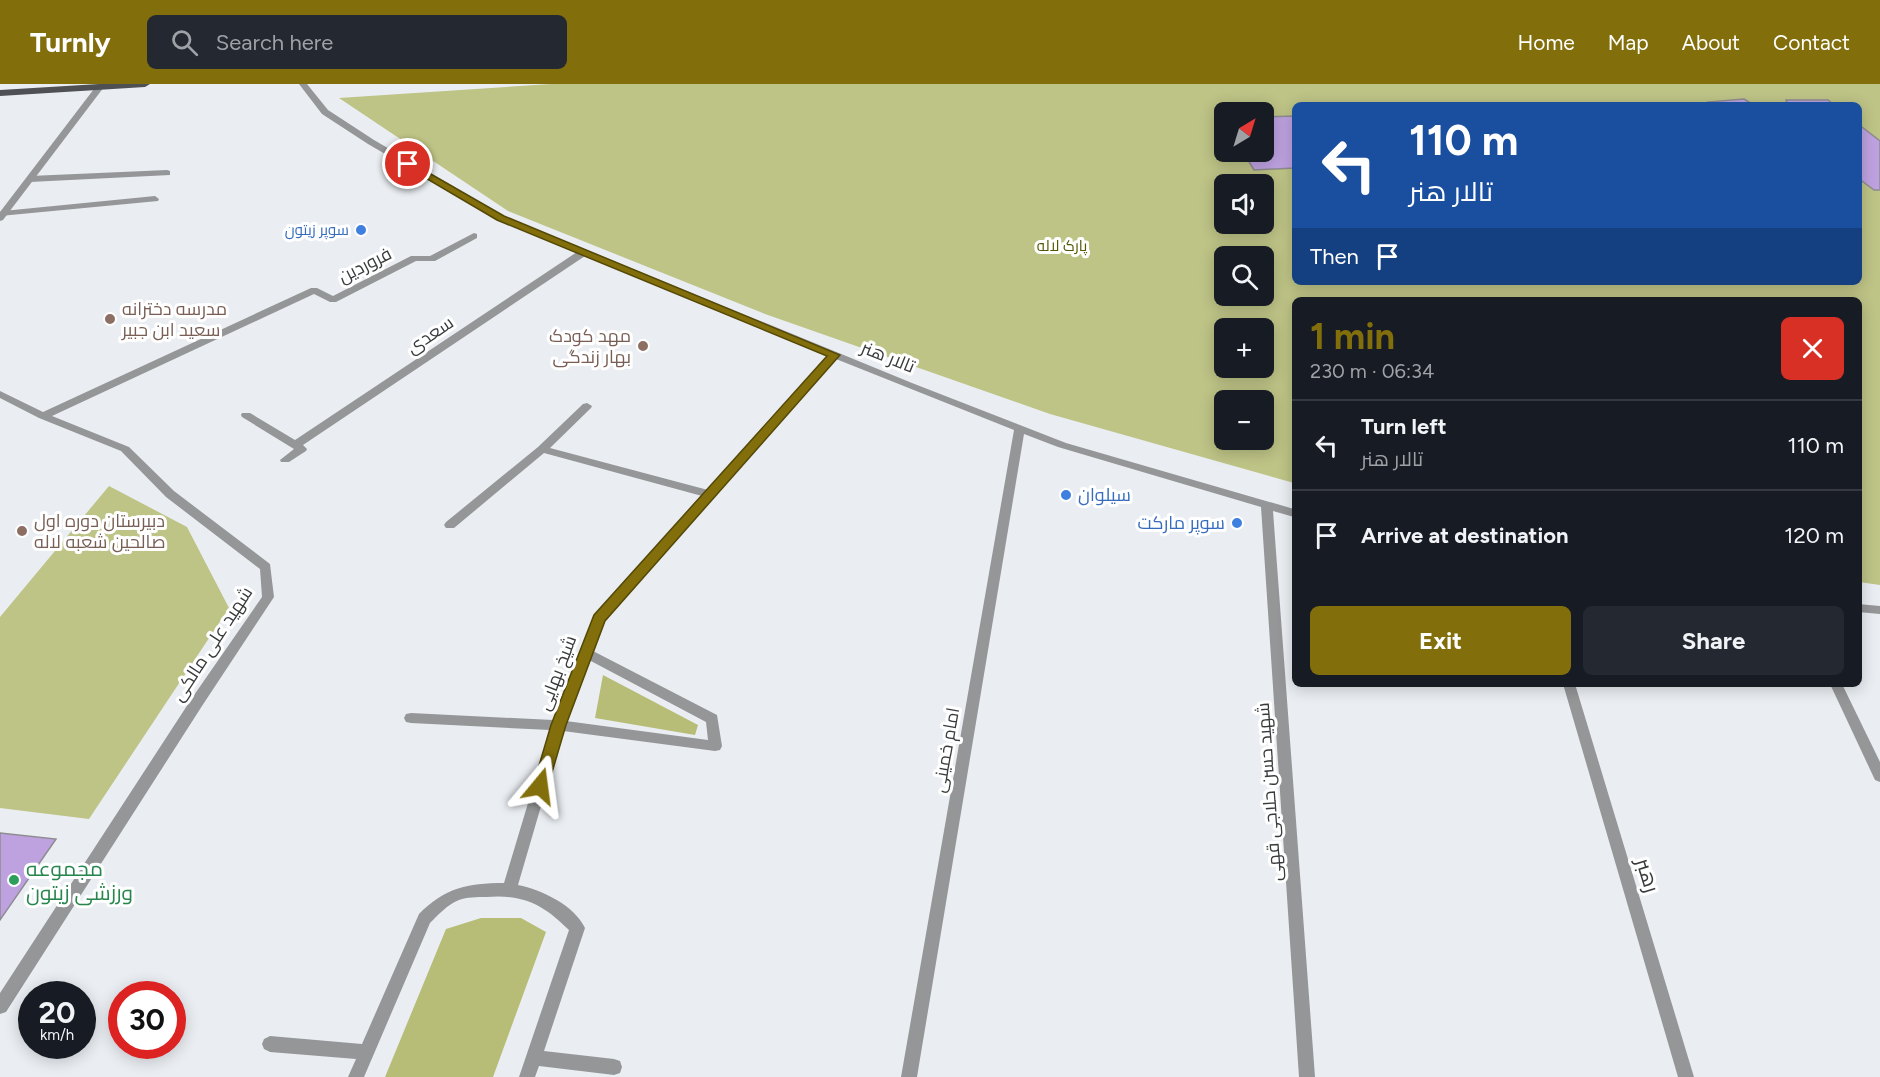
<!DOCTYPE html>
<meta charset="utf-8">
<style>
body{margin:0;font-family:Figtree,Cairo,sans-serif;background:#242831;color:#f1f3f6;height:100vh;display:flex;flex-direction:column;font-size:22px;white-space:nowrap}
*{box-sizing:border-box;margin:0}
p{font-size:20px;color:#9ea1a6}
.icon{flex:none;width:33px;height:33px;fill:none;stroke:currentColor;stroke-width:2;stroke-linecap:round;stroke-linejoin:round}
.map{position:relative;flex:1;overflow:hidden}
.drawer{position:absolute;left:1292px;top:213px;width:570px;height:390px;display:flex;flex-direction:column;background:#171b24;border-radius:9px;box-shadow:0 3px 15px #0003}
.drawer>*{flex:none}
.hud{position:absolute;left:1292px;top:18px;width:570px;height:183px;border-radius:9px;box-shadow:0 3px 15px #0003;background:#1a4fa0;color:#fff;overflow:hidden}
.needle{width:39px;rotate:38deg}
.buttons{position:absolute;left:1214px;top:18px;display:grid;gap:12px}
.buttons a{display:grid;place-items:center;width:60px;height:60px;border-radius:9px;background:#171b24;box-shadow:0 3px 15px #0003;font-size:30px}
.speed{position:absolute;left:18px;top:897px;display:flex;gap:12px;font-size:30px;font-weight:700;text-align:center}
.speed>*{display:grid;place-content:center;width:78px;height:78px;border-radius:50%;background:#171b24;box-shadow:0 3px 15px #0003;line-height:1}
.speed small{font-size:15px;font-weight:400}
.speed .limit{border:9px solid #d22;background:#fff;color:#111}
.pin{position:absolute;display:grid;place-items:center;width:51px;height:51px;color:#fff;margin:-26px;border:3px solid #fff;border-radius:50%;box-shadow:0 2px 6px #0007}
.me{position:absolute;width:66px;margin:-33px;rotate:16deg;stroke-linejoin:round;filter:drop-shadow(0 0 4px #0008)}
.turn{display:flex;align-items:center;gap:21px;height:126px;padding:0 18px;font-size:27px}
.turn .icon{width:78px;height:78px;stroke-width:2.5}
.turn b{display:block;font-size:42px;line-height:51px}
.then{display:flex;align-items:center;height:57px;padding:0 18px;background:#0003;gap:12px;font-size:22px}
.round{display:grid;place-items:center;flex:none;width:63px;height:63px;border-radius:9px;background:#242831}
.head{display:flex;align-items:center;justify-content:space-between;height:102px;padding:0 18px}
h1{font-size:36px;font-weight:700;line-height:45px;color:#826e0b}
.action{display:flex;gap:12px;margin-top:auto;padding:12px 18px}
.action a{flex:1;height:69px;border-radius:9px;background:#826e0b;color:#fff;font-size:24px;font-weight:700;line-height:69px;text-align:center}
.action a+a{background:#242831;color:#f1f3f6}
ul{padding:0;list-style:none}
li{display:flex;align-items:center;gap:18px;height:90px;padding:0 18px;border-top:2px solid #363941}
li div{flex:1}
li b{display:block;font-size:22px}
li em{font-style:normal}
header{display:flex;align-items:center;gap:36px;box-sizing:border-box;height:84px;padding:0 30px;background:#826e0b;color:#fff}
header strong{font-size:28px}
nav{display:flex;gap:33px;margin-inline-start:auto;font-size:21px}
.search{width:420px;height:54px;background:#242831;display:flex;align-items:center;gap:15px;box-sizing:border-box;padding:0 21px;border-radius:9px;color:#9ea1a6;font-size:22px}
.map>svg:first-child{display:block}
.green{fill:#bec386;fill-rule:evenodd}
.forest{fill:#b7bc76}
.building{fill:#bea2e0;stroke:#8e8c90;stroke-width:1.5}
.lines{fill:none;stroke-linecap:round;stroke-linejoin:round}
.minor{fill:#959698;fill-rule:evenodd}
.tertiary{fill:#959698;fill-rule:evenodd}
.primary{fill:#4e5053;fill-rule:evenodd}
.route{fill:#826e0b;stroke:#544807;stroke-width:1.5}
.shop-dot{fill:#3f7fe0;stroke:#fff;stroke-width:2}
.education-dot{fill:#8d6e63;stroke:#fff;stroke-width:2}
.leisure-dot{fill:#2e9e5b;stroke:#fff;stroke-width:2}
.labels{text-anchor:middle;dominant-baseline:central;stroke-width:6;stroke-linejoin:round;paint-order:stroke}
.far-shop-label{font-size:15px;fill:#366cbe;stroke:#fff;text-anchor:end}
.far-park-label{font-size:15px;fill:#535600;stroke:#fff}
.street-label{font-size:18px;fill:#383a3b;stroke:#fff}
.education-label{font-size:18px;fill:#785e54;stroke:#fff;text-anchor:start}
.shop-label{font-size:18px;fill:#366cbe;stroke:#fff;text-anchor:start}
.near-leisure-label{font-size:21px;fill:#27864d;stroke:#fff;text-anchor:start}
.near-street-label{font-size:21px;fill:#383a3b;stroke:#fff}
</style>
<header>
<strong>Turnly</strong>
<div class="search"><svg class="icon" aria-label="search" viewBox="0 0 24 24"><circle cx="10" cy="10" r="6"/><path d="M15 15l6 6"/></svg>Search here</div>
<nav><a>Home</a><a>Map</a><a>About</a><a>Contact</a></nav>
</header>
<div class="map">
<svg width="1880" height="993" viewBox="0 0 1880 993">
<rect width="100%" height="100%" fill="#eaeef2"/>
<path class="green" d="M551 0H1880V501L1859 498 1858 216H1294V399L1050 330 765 230 508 127 339 14ZM1294 21H1858V198H1294ZM1224 28H1263V68H1224ZM1224 100H1263V140H1224ZM1224 172H1263V212H1224ZM1224 244H1263V284H1224ZM1224 316H1263V356H1224Z
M109 402 187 443 229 524 89 735 0 724V533Z"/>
<path class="forest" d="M603 591 698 641 695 651 595 634Z
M481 834H521L546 848 493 993H385L446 845Z"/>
<path class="building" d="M1744 15 1754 21H1711L1708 18Z
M1786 16H1828L1834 21H1788Z
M1294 32V84L1254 86 1243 68H1263V33Z
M1858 40 1880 57V106H1874L1858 94Z
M0 749 56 755 0 836Z"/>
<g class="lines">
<path class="minor" d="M299 0H307L328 26 374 56 504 132 912 299 1066 359 1294 425V433L1273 427 1315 993H1299L1261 423 1058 363 1024 350 917 993H901L1014 346 836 275 604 537 593 567 717 631 722 662 720 666 715 667 563 647 518 801C542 806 574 821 585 844L544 967 614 975 620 977 622 983 620 989 614 991 539 982 535 993H519L569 846C543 820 523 810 486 813 477 813 467 813 459 816 447 821 438 831 430 839L364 993H348L356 975 270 968 264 965 262 960 264 955 270 952 362 960 419 830C445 804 467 799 504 799L550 646 411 639 406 638 404 634 406 630 411 629 553 636 595 532 702 412 544 369 454 444H446L444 441 446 438 538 363 583 320 587 319 592 322 591 324 550 364 708 406 828 272 585 172 303 361 307 365 306 367 289 378H281L280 376 294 365 242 333 241 331 242 329H250L295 356 577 168 498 136 368 60 322 30ZM589 576 706 638 708 656 566 637Z
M167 86 170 87V91L30 98 26 95 30 92Z
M155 112 159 115 158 117 0 132V128L3 127Z
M474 149 477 150V154L435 177H416L336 218H330L314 210 52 332 129 363 174 407 270 480 274 513 202 622 6 928 0 930V909L192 614 262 513 260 485 166 413 121 367 39 334 0 314V307L43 328 311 204H317L333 212 411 172H430Z
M1858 520 1880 522V530L1858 528Z
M1563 600H1575L1694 993H1678Z
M1830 600H1842L1880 678V698L1875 696Z"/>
<path class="tertiary" d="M97 1 104 3 3 136 0 137V128Z"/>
<path class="primary" d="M99 0H150L145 3 0 12V6Z"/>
</g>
<path class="route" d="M408 77 504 132 840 271 605 537 566 641 548 702 546 707 540 708 535 707 533 702 551 641 594 531 827 272 497 136 405 82 403 80Z"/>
<g class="shop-dot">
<circle cx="361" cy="146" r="6"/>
<circle cx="1066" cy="411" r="6"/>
<circle cx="1237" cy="439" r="6"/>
</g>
<g class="education-dot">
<circle cx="110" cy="235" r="6"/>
<circle cx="643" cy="262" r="6"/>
<circle cx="22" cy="447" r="6"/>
</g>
<circle class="leisure-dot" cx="14" cy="796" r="6"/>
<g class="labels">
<g class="far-shop-label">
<text x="349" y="146">سوپر زیتون</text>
</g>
<g class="far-park-label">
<text x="1062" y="162">پارک لاله</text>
</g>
<g class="street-label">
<text transform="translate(365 181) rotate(-27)">فروردین</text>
<text transform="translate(430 251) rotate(-34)">سعدی</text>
<text transform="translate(888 273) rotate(22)">تالار هنر</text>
<text transform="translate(212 560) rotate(-57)">شهید علی مالکی</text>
<text transform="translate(557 589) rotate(-69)">شیخ بهایی</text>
<text transform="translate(946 666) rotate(-80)">امام خمینی</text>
<text transform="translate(1269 708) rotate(-94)">شهید حسن حلاجی قهی</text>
</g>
<g class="education-label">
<text x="122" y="225">مدرسه دخترانه<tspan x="122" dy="21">سعید ابن جبیر</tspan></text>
<text x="631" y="252" text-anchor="end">مهد کودک<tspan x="631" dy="21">بهار زندگی</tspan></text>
<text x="34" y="437">دبیرستان دوره اول<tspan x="34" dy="21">صالحین شعبه لاله</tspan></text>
</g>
<g class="shop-label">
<text x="1078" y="411">سیلوان</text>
<text x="1225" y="439" text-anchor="end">سوپر مارکت</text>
</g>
<g class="near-leisure-label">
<text x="26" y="784">مجموعه<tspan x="26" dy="24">ورزشی زیتون</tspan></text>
</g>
<g class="near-street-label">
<text transform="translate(1648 791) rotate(73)">رهبر</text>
</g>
</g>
</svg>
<div class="buttons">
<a><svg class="needle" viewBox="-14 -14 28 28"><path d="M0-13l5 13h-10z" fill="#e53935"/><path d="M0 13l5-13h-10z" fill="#9ea1a6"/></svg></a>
<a><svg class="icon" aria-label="sound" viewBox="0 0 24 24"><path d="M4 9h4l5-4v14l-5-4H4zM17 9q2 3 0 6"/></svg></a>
<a><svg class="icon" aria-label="search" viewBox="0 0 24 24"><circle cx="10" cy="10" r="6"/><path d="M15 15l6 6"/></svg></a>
<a>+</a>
<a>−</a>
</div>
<div class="speed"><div>20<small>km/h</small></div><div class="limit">30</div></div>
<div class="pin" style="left:408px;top:80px;background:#d93025"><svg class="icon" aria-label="arrive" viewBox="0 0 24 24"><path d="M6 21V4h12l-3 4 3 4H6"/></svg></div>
<svg class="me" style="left:540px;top:702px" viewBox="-20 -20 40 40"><path d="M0-17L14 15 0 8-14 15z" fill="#826e0b" stroke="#fff" stroke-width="4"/></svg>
<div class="hud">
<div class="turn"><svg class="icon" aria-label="left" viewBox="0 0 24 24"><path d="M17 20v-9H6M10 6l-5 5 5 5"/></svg><div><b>110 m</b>تالار هنر</div></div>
<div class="then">Then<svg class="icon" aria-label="arrive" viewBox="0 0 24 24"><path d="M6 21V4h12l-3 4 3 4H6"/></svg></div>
</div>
<section class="drawer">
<div class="head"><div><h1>1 min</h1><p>230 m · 06:34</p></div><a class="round" style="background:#d93025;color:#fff"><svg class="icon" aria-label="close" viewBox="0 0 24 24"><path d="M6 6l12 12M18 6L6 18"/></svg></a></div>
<ul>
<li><svg class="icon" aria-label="left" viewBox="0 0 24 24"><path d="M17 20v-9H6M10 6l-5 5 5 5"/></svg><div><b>Turn left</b><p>تالار هنر</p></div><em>110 m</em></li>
<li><svg class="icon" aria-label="arrive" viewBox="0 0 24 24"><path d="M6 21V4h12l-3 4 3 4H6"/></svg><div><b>Arrive at destination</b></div><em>120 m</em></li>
</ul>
<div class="action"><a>Exit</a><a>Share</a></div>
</section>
</div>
